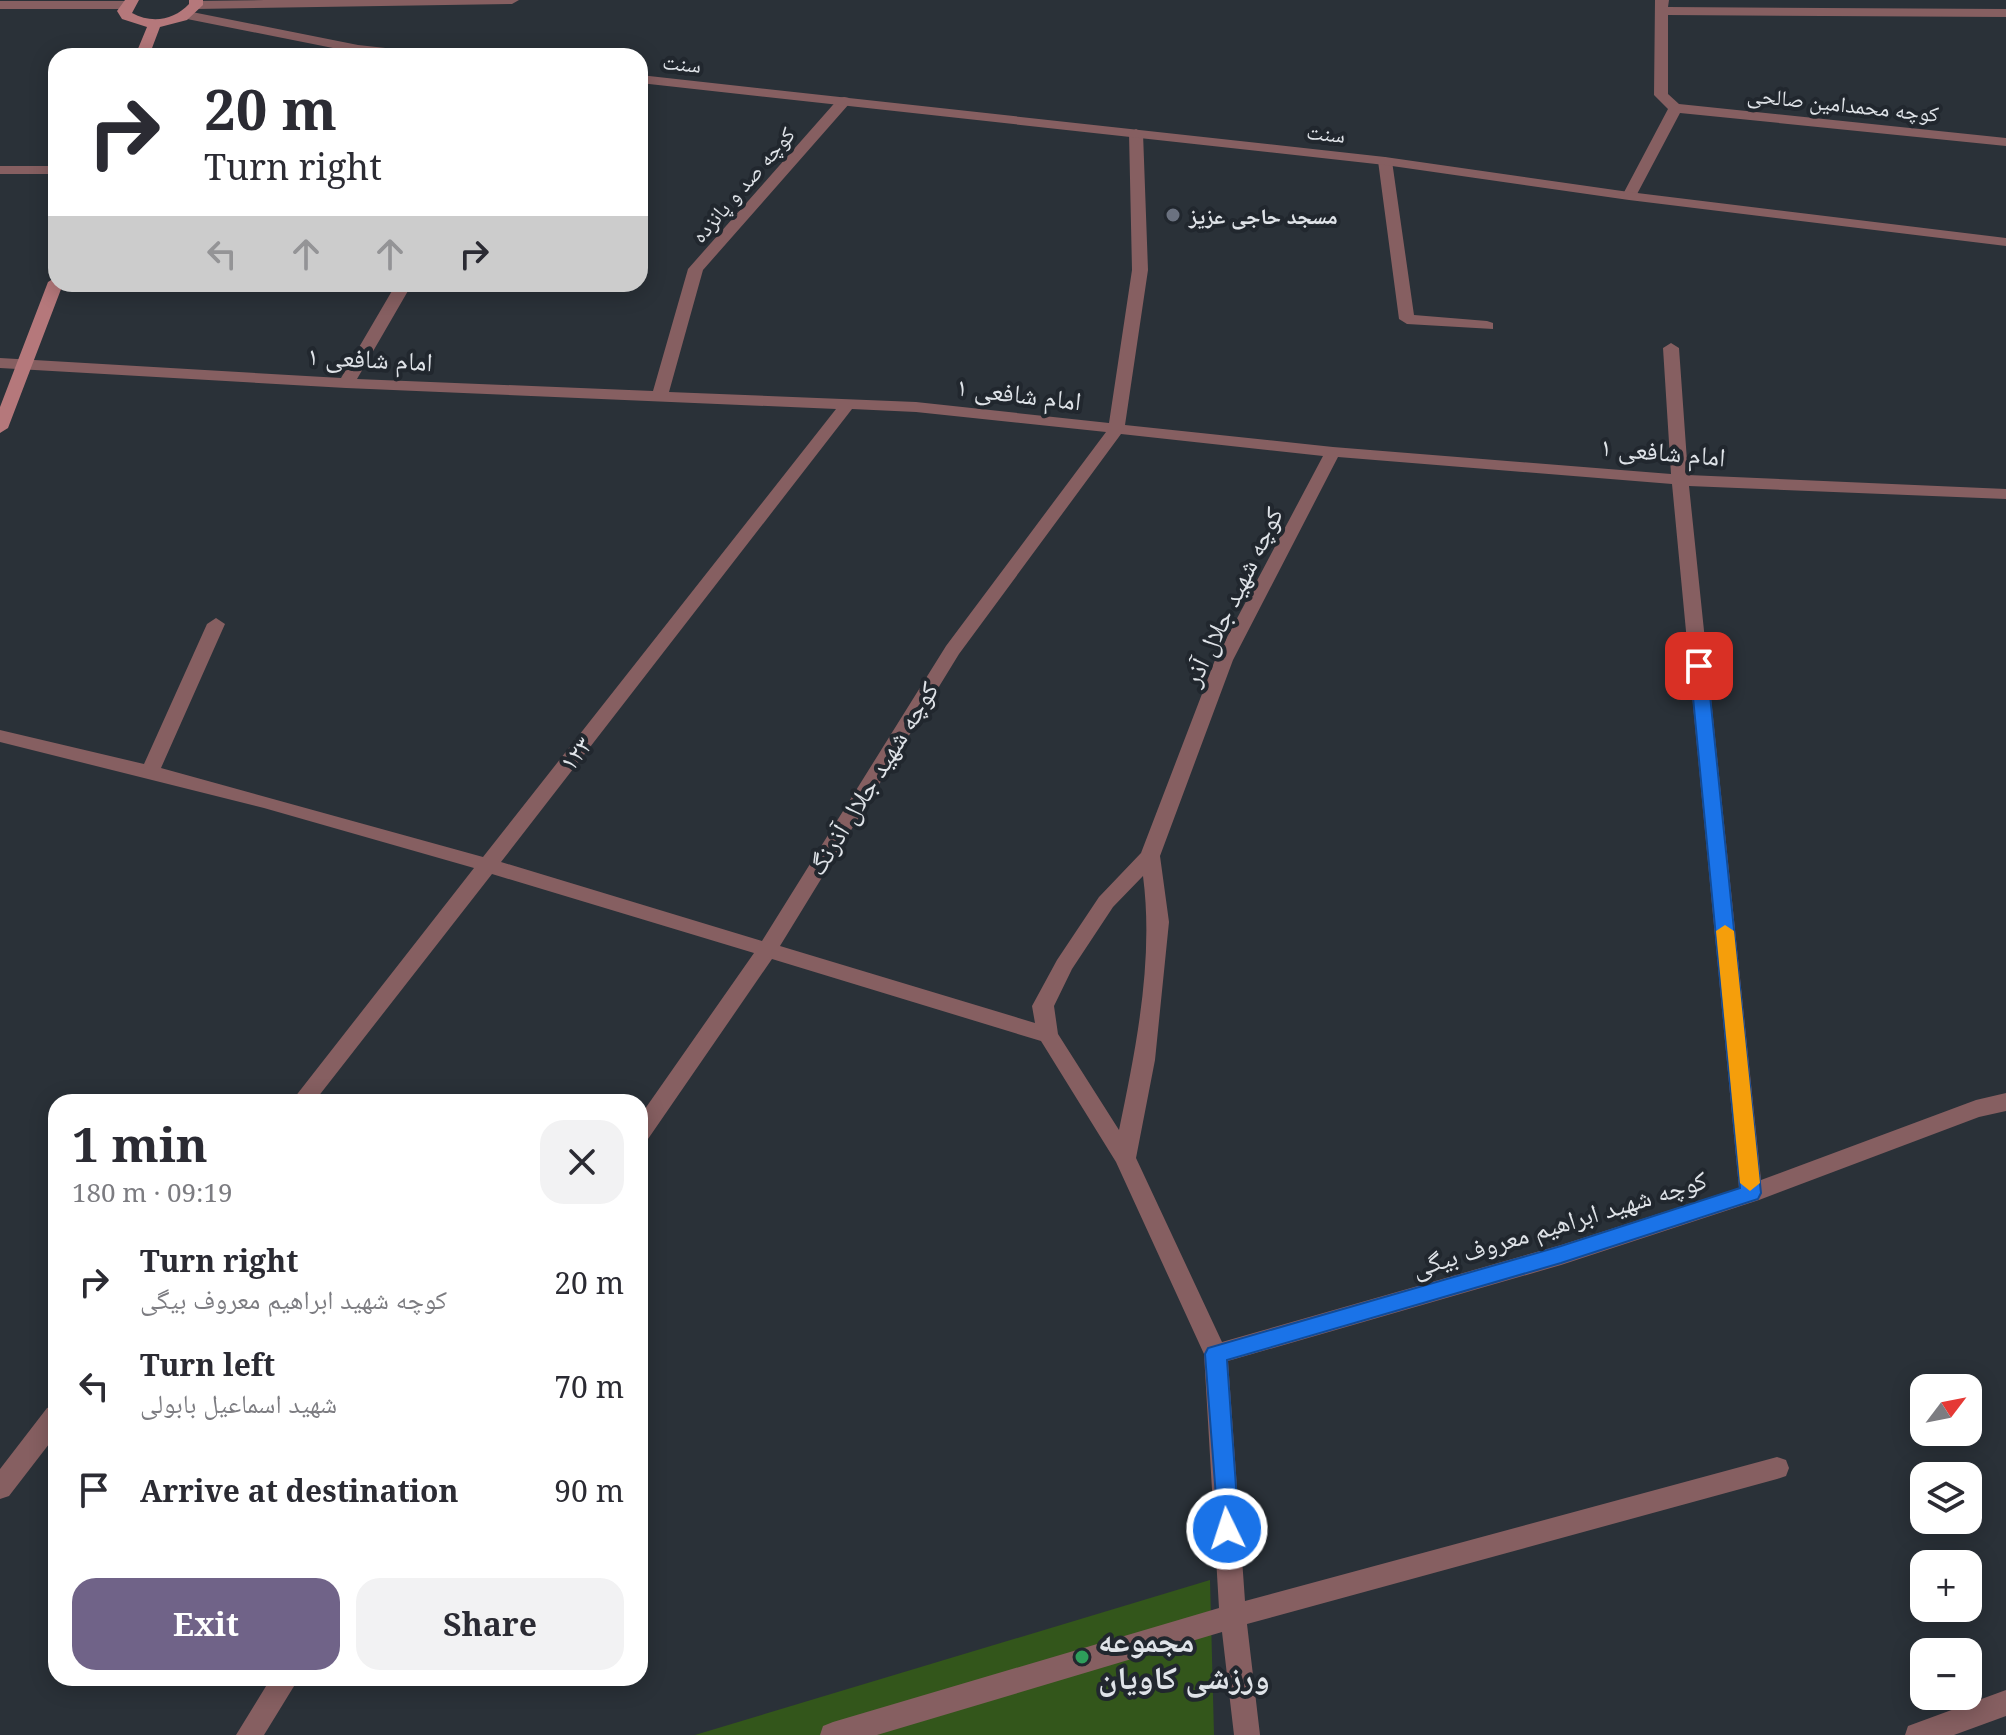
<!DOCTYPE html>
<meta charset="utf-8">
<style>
body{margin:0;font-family:"Noto Serif","Noto Naskh Arabic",serif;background:#f2f2f3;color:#2b2b33;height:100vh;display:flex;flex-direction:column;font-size:30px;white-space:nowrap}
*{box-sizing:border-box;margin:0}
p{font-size:26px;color:#7c7c81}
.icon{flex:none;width:44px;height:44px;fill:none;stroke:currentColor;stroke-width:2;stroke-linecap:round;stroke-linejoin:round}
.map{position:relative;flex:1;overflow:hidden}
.panel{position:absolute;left:48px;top:1094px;width:600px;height:592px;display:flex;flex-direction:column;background:#fff;border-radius:24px;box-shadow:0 4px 20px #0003}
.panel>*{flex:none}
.top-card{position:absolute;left:48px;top:48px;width:600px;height:244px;border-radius:24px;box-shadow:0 4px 20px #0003;background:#fff;color:#2b2b33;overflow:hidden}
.needle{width:52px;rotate:58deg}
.buttons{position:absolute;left:1910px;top:1374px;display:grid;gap:16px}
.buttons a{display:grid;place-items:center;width:72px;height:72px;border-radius:16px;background:#fff;box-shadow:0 4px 20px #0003;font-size:40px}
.pin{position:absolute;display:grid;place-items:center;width:68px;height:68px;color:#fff;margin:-34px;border-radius:16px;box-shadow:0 4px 12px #0006}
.me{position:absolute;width:88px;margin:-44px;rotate:356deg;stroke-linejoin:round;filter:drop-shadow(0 0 6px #0008)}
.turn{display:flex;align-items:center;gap:28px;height:168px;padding:0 24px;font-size:36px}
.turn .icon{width:104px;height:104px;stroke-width:2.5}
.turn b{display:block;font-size:56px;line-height:68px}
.lanes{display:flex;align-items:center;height:76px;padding:0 24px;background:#0003;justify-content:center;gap:40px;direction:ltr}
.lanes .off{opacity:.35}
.round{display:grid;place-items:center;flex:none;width:84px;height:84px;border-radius:24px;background:#f2f2f3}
.head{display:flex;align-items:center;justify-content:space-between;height:136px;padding:0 24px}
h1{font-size:48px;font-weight:700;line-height:60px}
.cta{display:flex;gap:16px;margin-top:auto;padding:16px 24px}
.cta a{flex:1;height:92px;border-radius:24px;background:#706388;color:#fff;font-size:32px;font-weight:700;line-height:92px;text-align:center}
.cta a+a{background:#f2f2f3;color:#2b2b33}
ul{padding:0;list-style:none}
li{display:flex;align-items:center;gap:24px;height:104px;padding:0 24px}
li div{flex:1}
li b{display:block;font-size:30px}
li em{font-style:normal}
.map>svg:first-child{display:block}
.green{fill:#33561b}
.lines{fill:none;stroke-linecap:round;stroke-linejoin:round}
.minor{fill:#865f61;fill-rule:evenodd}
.tertiary{fill:#865f61;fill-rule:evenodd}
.secondary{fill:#b5787b;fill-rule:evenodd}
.route{fill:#1a73e8;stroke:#114b97;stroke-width:2}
.slow{fill:#f59e0b}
.worship-dot{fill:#6b7280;stroke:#21272e;stroke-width:3}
.leisure-dot{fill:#2e9e5b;stroke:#21272e;stroke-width:3}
.labels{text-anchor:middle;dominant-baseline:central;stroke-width:8;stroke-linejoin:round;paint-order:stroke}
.far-street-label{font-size:22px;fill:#dfe3e8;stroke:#21272e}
.far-poi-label{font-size:22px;font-weight:bold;fill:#dfe3e8;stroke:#21272e;text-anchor:start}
.street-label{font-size:26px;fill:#dfe3e8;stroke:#21272e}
.near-poi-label{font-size:32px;font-weight:bold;fill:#dfe3e8;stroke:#21272e;text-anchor:start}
</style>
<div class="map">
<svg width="2006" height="1735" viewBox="0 0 2006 1735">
<rect width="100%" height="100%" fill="#2a3138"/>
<path class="green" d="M1210 1580 1214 1735H695Z"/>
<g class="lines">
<path class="minor" d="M1655 0H1669L1668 7 2006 9V17L1668 15V94L1679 104 2006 138V146L1680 113 1636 196 1624 199 1622 196 1668 109 1654 95Z
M844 97 849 98V104L703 270 669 392 916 402 1109 423 1132 270 1129 133 1136 129 1143 133 1148 270 1125 425 1333 447 1671 474 1663 348 1671 343 1679 348 1688 475 2006 489V499L1689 486 1761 1180 1976 1100 2006 1093V1111L1979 1117 1759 1200 1561 1265 1228 1361 1245 1601 1777 1457 1786 1460 1789 1468 1786 1476 1777 1479 1247 1624 1260 1735H1234L1222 1632 877 1735H820L823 1726 833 1722 1219 1608 1204 1354 1116 1162 1041 1041 772 959 648 1139 640 1142V1116L754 953 492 874 314 1102H291L474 868 264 808 0 742V730L144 764 207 624 216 618 225 624 161 768 483 857 836 409 346 388 0 368V358L341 378 396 284H412L357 379 653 391 688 269 839 98ZM852 409 916 412 1106 432 946 646 762 941 501 862ZM1121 434 1323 456 1215 660 1141 853 1099 897 1057 960 1032 1006 1035 1023 780 946 959 654ZM1338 457 1672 484 1739 1188 1561 1245 1222 1342 1136 1158 1155 1060 1169 922 1160 856 1233 660ZM1143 876C1154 960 1136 1048 1119 1130L1058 1034 1054 1006 1072 969 1113 907Z
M1385 157 1392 161 1414 315 1487 321 1493 323V329L1407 324 1399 319 1378 161Z
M0 166H56V174H0Z
M56 1405V1435L9 1496 0 1499V1469L47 1408Z
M271 1678H299L264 1735H236Z
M2006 1690V1716L1954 1735H1905L1908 1726Z"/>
<path class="tertiary" d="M265 0H519L512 4 196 9 189 5 196 1Z
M0 1H126L133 5 126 9H0Z
M187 11 358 45 422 52 429 56 358 53 182 18V12Z
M640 75 1385 157 1629 192 2006 238V246L1629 200 1385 165 640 83Z"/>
<path class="secondary" d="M125 0H139L132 13C152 24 174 20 189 4V0H203V5L187 20 160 27 149 56H135L147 27 122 19 117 11Z
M56 277V284H63L8 428 0 433V407L48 282Z"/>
</g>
<path class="route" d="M1699 661 1707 666 1761 1193 1758 1199 1561 1263 1227 1360 1239 1529 1235 1536 1227 1539 1219 1536 1205 1354 1208 1348 1561 1246 1740 1188 1690 666Z"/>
<path class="slow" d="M1725 925 1734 931 1760 1183 1750 1191 1740 1183 1716 931Z"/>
<circle class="worship-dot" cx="1173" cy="215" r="8"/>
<circle class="leisure-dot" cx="1082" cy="1657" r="8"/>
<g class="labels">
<g class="far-street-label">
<text transform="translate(682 62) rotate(6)">سنت</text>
<text transform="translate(1843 103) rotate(6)">کوچه محمدامین صالحی</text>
<text transform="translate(1326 132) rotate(6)">سنت</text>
<text transform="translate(742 184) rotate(-49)">کوچه صد و پانزده</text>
</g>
<g class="far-poi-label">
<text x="1189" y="215">مسجد حاجی عزیز</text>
</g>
<g class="street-label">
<text transform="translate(370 358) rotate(3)">امام شافعی ۱</text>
<text transform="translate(1019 393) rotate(7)">امام شافعی ۱</text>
<text transform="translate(1663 451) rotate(5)">امام شافعی ۱</text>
<text transform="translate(1232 596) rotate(-64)">کوچه شهید جلال آذر</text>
<text transform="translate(575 753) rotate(-52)">۱۲۳</text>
<text transform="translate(872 778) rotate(-58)">کوچه شهید جلال آذرنگ</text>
<text transform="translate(1559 1223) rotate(-17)">کوچه شهید ابراهیم معروف بیگی</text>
</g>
<g class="near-poi-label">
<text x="1098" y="1639">مجموعه<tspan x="1098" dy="37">ورزشی کاویان</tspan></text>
</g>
</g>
</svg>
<div class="buttons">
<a><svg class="needle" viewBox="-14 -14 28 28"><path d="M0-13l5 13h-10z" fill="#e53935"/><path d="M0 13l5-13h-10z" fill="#7c7c81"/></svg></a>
<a><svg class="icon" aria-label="layers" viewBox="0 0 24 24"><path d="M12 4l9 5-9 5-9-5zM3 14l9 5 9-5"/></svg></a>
<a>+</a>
<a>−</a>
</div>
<div class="pin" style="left:1699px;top:666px;background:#d93025"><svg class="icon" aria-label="arrive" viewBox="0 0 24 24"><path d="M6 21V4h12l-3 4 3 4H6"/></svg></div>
<svg class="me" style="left:1227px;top:1529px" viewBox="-20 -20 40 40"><circle r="17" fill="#1a73e8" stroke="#fff" stroke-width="3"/><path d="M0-11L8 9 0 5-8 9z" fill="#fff"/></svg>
<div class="top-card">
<div class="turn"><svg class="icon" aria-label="right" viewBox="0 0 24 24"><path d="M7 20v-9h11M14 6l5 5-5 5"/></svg><div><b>20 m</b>Turn right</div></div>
<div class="lanes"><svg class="icon off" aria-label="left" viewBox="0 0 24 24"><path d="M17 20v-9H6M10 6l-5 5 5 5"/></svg><svg class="icon off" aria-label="ahead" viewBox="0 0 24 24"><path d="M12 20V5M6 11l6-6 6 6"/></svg><svg class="icon off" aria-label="ahead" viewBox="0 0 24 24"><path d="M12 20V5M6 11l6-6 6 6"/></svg><svg class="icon" aria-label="right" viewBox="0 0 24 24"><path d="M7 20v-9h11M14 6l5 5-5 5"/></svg></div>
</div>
<section class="panel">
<div class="head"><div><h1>1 min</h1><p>180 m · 09:19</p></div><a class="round"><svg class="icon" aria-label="close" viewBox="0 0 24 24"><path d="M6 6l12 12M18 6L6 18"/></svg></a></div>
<ul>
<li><svg class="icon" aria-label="right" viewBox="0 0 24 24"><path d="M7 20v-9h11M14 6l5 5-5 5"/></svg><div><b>Turn right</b><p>کوچه شهید ابراهیم معروف بیگی</p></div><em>20 m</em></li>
<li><svg class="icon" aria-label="left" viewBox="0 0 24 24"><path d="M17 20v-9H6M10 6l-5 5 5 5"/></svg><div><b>Turn left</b><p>شهید اسماعیل بابولی</p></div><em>70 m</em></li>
<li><svg class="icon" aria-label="arrive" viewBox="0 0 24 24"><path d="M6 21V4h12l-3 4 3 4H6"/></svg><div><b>Arrive at destination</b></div><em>90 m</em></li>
</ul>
<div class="cta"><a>Exit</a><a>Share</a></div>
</section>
</div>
